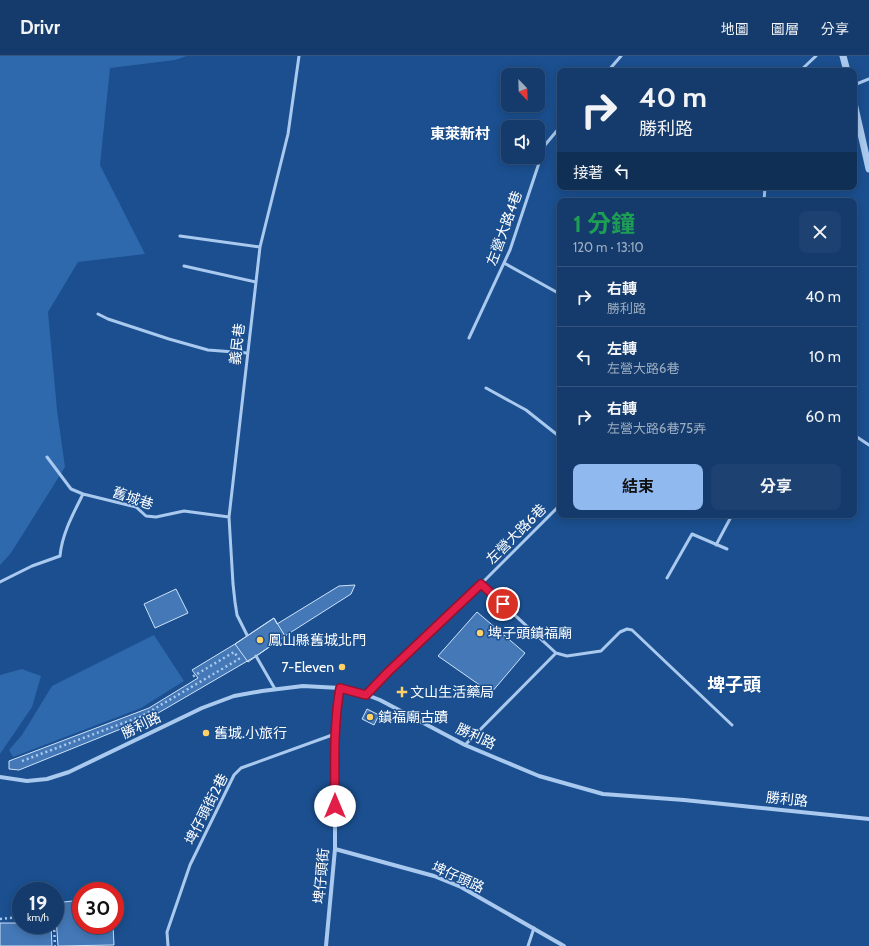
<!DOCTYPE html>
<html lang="zh-TW">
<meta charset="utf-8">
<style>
body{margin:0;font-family:Cabin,"Noto Sans TC",sans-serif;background:#1d4271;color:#f1f3f6;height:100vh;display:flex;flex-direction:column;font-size:15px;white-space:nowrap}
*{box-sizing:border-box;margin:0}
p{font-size:13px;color:#9dadc1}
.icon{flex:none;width:22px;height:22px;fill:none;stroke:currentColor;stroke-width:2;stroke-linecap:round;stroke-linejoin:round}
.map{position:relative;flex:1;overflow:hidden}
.details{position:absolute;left:557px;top:142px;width:300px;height:320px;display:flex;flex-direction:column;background:#143b6b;border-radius:8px;box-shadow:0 2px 10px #0003,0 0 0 1px #33557e}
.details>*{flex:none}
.banner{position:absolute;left:557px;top:12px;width:300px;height:122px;border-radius:8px;box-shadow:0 2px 10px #0003,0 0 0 1px #33557e;background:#143b6b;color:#f1f3f6;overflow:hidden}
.needle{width:26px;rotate:157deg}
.buttons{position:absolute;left:501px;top:12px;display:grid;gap:8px}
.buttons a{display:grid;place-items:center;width:44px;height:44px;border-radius:8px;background:#143b6b;box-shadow:0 2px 10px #0003,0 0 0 1px #33557e;font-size:20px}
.speed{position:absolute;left:12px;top:826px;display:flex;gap:8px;font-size:20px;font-weight:700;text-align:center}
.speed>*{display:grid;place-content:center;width:52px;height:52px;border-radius:50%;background:#143b6b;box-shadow:0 2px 10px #0003,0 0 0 1px #33557e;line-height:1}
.speed small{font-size:10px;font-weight:400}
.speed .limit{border:6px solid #d22;background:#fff;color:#111}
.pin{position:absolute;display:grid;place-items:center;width:34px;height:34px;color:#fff;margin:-17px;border:2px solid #fff;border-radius:50%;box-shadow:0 1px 4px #0007}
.me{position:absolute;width:44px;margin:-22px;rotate:0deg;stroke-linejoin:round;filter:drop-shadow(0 0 3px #0008)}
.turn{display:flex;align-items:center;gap:14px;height:84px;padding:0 16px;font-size:18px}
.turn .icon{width:52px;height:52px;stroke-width:2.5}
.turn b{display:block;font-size:28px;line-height:34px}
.then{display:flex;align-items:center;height:38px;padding:0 16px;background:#0003;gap:8px;font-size:15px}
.round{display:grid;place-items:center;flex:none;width:42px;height:42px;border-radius:8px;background:#1d4271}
.head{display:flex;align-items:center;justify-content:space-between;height:68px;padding:0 16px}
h1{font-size:24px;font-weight:700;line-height:30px;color:#1e9e55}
.action{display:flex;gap:8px;margin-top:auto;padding:8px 16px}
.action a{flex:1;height:46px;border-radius:8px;background:#90b9f0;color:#111;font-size:16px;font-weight:700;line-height:46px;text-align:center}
.action a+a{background:#1d4271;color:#f1f3f6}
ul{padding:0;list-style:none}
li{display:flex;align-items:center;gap:12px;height:60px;padding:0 16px;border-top:1px solid #33557e}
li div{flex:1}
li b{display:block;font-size:15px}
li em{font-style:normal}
header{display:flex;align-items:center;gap:24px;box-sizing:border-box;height:56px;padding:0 20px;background:#143b6b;border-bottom:1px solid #33557e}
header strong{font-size:19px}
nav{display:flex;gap:22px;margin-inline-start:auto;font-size:14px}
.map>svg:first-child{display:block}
.green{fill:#2e69ad}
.building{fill:#4478b7;stroke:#cfe3fa}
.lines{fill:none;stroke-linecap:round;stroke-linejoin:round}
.path{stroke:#a9c9ee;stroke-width:2.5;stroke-dasharray:2 3;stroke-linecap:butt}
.service{stroke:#a9c9ee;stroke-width:3}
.minor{stroke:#a9c9ee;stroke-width:4}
.tertiary{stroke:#a9c9ee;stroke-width:7}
.route-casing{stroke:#92132f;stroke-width:10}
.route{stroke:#e11d48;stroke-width:7}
.poi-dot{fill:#ffd166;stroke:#1b4f8f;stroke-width:1.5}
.labels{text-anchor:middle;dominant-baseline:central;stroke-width:3;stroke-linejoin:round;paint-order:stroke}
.street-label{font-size:14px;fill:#fff;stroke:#1b4f8f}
.poi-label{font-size:14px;fill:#fff;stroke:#1b4f8f;text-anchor:start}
.neighbourhood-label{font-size:15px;font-weight:bold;fill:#fff;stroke:#1b4f8f}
.district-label{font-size:18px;font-weight:bold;fill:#fff;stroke:#1b4f8f}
</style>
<header>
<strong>Drivr</strong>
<nav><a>地圖</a><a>圖層</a><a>分享</a></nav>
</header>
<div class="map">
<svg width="869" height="890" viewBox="0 0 869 890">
<rect width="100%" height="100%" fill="#1b4f8f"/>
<path class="green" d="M0 0H187L175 4 110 12 100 109 145 198 78 206 48 256 57 354 65 411 11 497 0 509Z
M154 579 184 625 141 652 13 701 9 694 22 679 52 630Z
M22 613 41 620 32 651 0 698V619Z"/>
<path class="building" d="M355 529 351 538 285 580 256 600 153 660 19 714 9 713V705L149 652 198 622 192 614 235 588 274 562 277 568 339 530Z
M176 533 188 557 155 572 144 548Z
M477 556 525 597 491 637 438 600Z
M274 562 285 580 248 606 235 588Z
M367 653 379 659 374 669 362 663Z
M81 844V869H113L114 889 58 890 55 847Z
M0 867H21V869H51L52 890H0Z"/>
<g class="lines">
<path class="path" d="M22 705 142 660 239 603 234 596 192 621
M55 859H57
M0 863 21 861
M54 869 55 890"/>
<path class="service" d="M608 15 621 0
M800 15 816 0
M854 29 869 23
M764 145 765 131
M180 180 260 191
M504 207 560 238
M184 210 256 226
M98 258 108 263 169 283 208 294 247 297
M469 282 510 194 545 89 560 71
M486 332 526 354 560 381
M854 379 869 389
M47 401 71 433 83 438 136 451 146 460 156 461 184 455 229 461
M716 489 732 459
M667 522 692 478 727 493
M0 526 32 510 60 500C62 478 73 458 83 438
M481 528 556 597 567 600 601 595 620 576 627 573 632 574 732 669
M247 579 237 559 235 546 233 528 229 461 260 191 288 78 299 0
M256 600 275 633
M367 639 388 616 481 528 560 449
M465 689 556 597
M168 890 167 876 190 809 234 719 241 712 335 678
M528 890 534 872"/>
<path class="minor" d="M0 721 27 725 47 723 69 716 202 652 234 640 262 635 303 630 340 632 367 639 380 644 465 689 539 720 603 738 684 744 869 763
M335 793 434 820 461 831 564 890
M326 890 335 793V678L337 647 340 632"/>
<path class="tertiary" d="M843 0 847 15
M854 47 869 113"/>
</g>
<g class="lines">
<defs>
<path id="route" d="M335 750C335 711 333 671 340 632L366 639 388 616 481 528 503 548"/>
</defs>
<use href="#route" class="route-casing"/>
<use href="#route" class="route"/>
</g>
<g class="poi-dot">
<circle cx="480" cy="577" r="4"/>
<circle cx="260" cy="584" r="4"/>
<circle cx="342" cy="611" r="4"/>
<path d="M400 630h4v4h4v4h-4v4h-4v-4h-4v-4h4z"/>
<circle cx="370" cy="661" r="4"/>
<circle cx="206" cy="677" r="4"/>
</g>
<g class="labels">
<g class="street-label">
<text transform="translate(504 172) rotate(-70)">左營大路4巷</text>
<text transform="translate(237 288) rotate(-83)">義民巷</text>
<text transform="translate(133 442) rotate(19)">舊城巷</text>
<text transform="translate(516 478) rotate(-45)">左營大路6巷</text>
<text transform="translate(141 669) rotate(-26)">勝利路</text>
<text transform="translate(476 680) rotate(25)">勝利路</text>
<text transform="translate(787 743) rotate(6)">勝利路</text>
<text transform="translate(206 753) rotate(-63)">埤仔頭街2巷</text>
<text transform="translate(321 820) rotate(-85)">埤仔頭街</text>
<text transform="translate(458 821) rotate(24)">埤仔頭路</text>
</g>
<g class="poi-label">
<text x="488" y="577">埤子頭鎮福廟</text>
<text x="268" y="584">鳳山縣舊城北門</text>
<text x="334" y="611" text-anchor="end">7-Eleven</text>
<text x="410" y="636">文山生活藥局</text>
<text x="378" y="661">鎮福廟古蹟</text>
<text x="214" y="677">舊城.小旅行</text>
</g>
<g class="neighbourhood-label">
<text x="460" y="78">東萊新村</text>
</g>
<g class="district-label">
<text x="734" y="629">埤子頭</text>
</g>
</g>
</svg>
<div class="buttons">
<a><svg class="needle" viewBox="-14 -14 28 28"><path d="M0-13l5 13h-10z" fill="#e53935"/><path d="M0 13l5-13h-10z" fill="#9dadc1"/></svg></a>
<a><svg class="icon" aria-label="sound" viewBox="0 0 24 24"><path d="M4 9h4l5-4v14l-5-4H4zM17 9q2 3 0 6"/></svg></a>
</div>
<div class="speed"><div>19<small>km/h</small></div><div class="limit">30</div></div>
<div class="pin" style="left:503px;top:548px;background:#d93025"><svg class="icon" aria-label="arrive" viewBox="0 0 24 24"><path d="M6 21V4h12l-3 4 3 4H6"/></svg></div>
<svg class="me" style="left:335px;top:750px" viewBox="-20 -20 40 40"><circle r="19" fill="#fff"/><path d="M0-13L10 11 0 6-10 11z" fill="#e11d48"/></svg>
<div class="banner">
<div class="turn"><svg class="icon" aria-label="right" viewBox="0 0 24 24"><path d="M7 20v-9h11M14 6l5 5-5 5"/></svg><div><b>40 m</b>勝利路</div></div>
<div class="then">接著<svg class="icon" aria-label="left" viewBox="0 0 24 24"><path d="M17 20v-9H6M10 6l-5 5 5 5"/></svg></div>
</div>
<section class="details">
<div class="head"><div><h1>1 分鐘</h1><p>120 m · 13:10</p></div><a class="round"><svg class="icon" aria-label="close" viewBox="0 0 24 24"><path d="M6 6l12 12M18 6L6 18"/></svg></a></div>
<ul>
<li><svg class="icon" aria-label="right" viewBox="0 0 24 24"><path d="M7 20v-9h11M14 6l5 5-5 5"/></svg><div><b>右轉</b><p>勝利路</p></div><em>40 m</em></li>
<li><svg class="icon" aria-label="left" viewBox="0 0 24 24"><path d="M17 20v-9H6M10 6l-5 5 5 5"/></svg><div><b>左轉</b><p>左營大路6巷</p></div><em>10 m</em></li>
<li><svg class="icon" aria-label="right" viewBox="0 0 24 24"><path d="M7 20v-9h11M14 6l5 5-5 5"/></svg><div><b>右轉</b><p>左營大路6巷75弄</p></div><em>60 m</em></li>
</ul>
<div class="action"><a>結束</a><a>分享</a></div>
</section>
</div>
